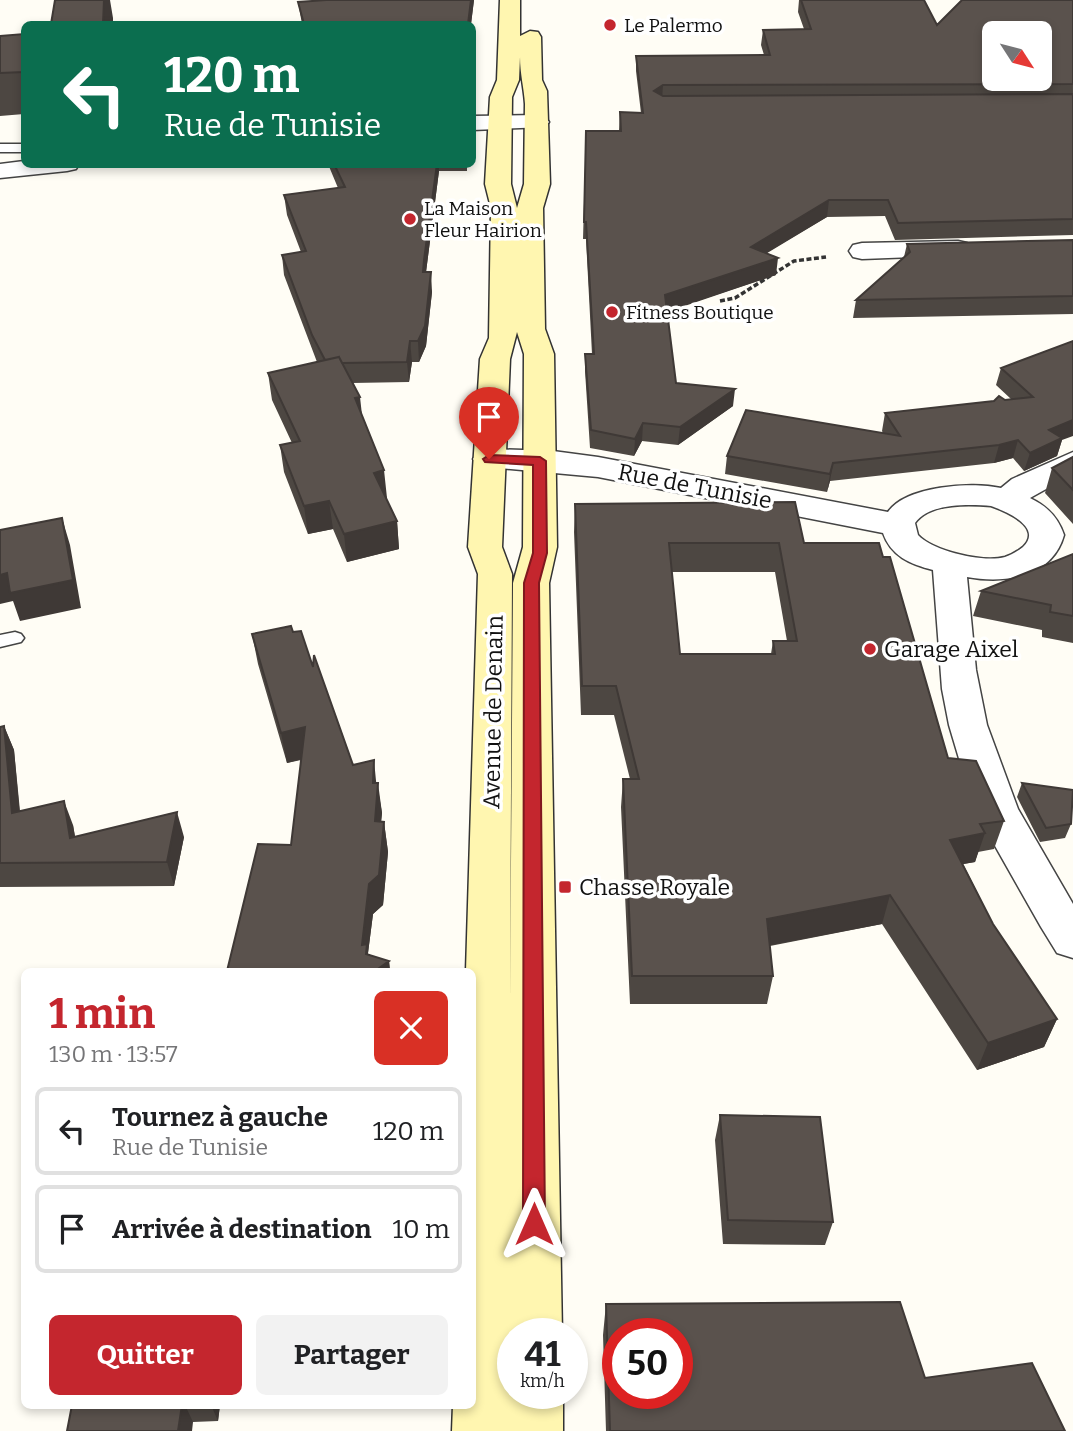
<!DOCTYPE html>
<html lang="fr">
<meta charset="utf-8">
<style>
body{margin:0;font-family:Bitter,serif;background:#f2f2f2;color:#202124;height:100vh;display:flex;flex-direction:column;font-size:26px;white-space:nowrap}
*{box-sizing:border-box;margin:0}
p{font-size:23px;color:#757577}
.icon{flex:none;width:38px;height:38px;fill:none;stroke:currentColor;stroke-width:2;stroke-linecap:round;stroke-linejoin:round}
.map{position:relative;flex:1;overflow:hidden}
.details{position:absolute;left:21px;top:968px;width:455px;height:441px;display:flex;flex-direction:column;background:#fff;border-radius:10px;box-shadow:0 4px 10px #0003}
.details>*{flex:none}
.top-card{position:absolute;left:21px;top:21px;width:455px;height:147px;border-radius:10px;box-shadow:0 4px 10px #0003;background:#0b6e4f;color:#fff;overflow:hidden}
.needle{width:46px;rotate:126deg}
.tools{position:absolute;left:982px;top:21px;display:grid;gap:14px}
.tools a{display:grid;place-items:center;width:70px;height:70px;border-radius:10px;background:#fff;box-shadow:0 4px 10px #0003;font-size:35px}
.speed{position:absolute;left:497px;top:1318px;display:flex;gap:14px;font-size:35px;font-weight:700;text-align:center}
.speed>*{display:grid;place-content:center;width:91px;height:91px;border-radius:50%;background:#fff;box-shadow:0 4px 10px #0003;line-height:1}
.speed small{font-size:18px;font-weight:400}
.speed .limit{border:10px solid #d22;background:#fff;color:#111}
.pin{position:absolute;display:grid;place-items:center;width:60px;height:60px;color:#fff;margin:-72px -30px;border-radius:50% 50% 50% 0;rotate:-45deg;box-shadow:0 0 7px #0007}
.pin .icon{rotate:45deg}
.me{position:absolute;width:77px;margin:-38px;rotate:0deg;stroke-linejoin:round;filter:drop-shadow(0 0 5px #0008)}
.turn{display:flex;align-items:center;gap:24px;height:147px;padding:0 28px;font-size:32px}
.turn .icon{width:91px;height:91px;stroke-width:2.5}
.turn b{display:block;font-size:49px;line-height:60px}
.round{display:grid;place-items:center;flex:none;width:74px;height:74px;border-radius:10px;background:#f2f2f2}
.head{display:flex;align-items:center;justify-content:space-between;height:119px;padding:0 28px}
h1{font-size:42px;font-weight:700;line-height:52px;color:#c4262e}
.cta{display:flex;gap:14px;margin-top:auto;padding:14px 28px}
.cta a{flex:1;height:80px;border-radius:10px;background:#c4262e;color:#fff;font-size:28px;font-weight:700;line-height:80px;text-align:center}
.cta a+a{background:#f2f2f2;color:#202124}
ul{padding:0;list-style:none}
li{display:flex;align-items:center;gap:21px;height:88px;margin:0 14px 10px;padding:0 14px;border:4px solid #e0e0e0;border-radius:10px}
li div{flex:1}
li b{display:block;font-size:26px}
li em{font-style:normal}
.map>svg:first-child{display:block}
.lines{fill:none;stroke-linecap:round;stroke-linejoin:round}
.lane-casing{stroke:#444;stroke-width:3}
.street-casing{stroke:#444;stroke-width:3}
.secondary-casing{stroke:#333;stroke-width:3}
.path{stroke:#333;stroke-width:3.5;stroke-dasharray:5 2.5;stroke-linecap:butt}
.lane{fill:#fff;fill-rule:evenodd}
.street{fill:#fff;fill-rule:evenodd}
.secondary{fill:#fff6b0;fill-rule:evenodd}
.wall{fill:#4d4742;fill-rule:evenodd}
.shaded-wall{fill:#3f3936}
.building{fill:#5a524d;stroke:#3f3936;stroke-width:2;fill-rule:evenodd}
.route{fill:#c4262e;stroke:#7f191e;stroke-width:2}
.poi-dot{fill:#c4262e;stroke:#fff;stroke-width:2.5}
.labels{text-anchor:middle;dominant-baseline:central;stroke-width:7;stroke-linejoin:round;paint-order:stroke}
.far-poi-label{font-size:19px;fill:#111;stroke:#fff;text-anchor:start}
.street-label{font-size:23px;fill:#111;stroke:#fff}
.poi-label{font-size:23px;fill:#111;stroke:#fff;text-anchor:start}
</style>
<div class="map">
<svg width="1073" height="1431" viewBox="0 0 1073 1431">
<rect width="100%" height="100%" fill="#fffdf5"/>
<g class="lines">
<defs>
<path id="lane" d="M0 144H24V152H0Z
M15 632 21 634 24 638 21 642 0 647V635Z"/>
<path id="street" d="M537 115 545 117 549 122 545 127 472 130V116Z
M24 161V164H79L76 169 67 171 0 178V164Z
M958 241 967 243 971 249 967 255 862 259 853 257 849 251 853 245 862 243Z
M489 449 553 451 598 457 888 512C905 486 972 481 1001 488L1012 479 1073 452V474L1030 498C1047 506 1058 517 1064 535 1052 578 1004 584 967 577L976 670 987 725 1018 809 1073 904V958L1057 953 1041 927 990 837 966 782 949 725 942 689 933 570C910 564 891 556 883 533L598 477 478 466 473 459 478 452ZM991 506C1005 511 1044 527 1023 547 1018 551 1011 555 1005 557 983 563 933 551 918 535L915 523C929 503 969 504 991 506Z"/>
<path id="secondary" d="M500 0H520V36L530 31 538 32 541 37 542 80 547 91 550 184 543 208 545 329 554 354 557 547 549 583 562 1334H513V1346L509 1336 508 1390 513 1380V1393H563V1431H452L453 1405H472V971H466L478 574 468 547 480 359 489 338 491 208 485 184 490 97 497 80ZM520 57C520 74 524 88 525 104L524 184 517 208V240V208L511 184 512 97 519 80ZM517 332 524 354 523 547 513 583 510 1002 512 574 502 547 510 359Z"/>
</defs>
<use href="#lane" class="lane-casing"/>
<use href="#street" class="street-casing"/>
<use href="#secondary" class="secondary-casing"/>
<path class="path" d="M720 301 735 298 794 261 826 257"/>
<use href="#lane" class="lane"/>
<use href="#street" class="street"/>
<use href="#secondary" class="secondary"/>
</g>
<path class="wall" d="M326 0H474L471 24H302L298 2Z
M799 0H924L937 25 1073 0V235L895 240 885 216 827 217 766 253 776 275 667 311 676 383 733 406 678 445 642 441 634 456 590 448 585 371V354H592L586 239H583L586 131H619L620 112 641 113 636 71V56L764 55 761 45 763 30 804 29 798 12Z
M24 34V114L0 116V36Z
M328 164H467V171H439L426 272 432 292 426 346 419 362H412L409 382 352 383 386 498 397 521 399 549 347 562 333 529 308 534 284 472 280 445 292 443 272 400 268 373 317 362 284 275 282 255 301 252 287 215 284 195 338 188Z
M1073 240V314L853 318 856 300 904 257 907 244Z
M1073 341 1062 440 1057 456 1024 471 1013 458 994 463 830 481 827 492 725 474 727 456 883 433 882 431 885 413 1011 399 996 385 1001 368Z
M1073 457V524L1045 493 1052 468Z
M575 504 883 557 948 758 1004 821 994 849 978 852 975 862 963 864 993 924 1057 1019 1044 1047 977 1070 882 924 770 946 773 976 767 1004H630L621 807 623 779H630L614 715H581L574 532ZM672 572H775L787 641H773L771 654H680Z
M1073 554V643L1042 637V630L973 616 981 591Z
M293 632 313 667 353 765 377 783 382 813 381 822H384L388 852 383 905 373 914 368 953V955L389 961 390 971H227L291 845 301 760 287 763 258 664 252 634Z
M4 726 14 750 20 811 73 825 75 836 184 837 174 886 0 887V727Z
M1022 783 1071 824 1065 838 1040 842 1017 797Z
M720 1115 833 1222 825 1245 723 1244 715 1140Z
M606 1304 925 1378 1065 1431H606L603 1335Z
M70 1405H220L218 1421 193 1422 72 1406Z"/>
<path class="shaded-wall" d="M104 0H110L113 18V24H103Z
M471 0H474L471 24H468Z
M663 85 662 100 654 91Z
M437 164H439V171L425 280 423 272 424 260Z
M829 200 827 217 749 264 751 247Z
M778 258 776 275 664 313 665 295Z
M431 272 432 292 426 346 419 362 418 341Z
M410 341 412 362 409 382 407 362Z
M735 389 733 406 678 445 680 427Z
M360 397 363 424 355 398Z
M1073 420V436L1062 440 1057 456 1024 471 1030 453 1049 430Z
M643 423 642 441 634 456 635 439Z
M1018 440 1013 458 994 463 999 445Z
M833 463 830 481 827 492 830 474Z
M384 470 387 498 377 500 374 473Z
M329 501 333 529 308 534 304 506Z
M62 518 70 545 81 608 20 621 13 601 0 604V575L7 573Z
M397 521 399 549 347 562 344 534Z
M4 726 14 750 22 838 12 813Z
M305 727 310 757 287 763 281 733Z
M374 760 377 791 378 783 382 813 378 851 375 821 373 783Z
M64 801 73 825 79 862 70 838Z
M177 812 184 837 174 886 167 862Z
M384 822 388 852 383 905 373 914 368 953 371 971 362 945 369 884Z
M985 833 975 862 941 868 950 840Z
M890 895 882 924 761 947 767 919Z
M389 961 390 971H375Z
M1057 1019 1044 1047 977 1070 988 1043Z
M182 1405H185L193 1422 192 1431H178Z
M211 1405H220L218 1421Z"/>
<path class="building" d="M55 0H104L103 24H51Z
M326 0H471L468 24H471H304L298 2Z
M801 0H924L937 25 962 0H1073V84L663 85 654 91 663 96 1073 94V219L898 223 888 200H829L751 247 778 258 665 295 676 383 735 389 680 427 643 423 635 439 591 430 585 354H594L586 222H584L586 131H621L620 112 643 113 636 56 770 55 763 30 811 29ZM994 33H1040V79H994Z
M24 34V72L0 73V36Z
M334 164H437L424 260 423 272H431L425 326 418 341H410L407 362 342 363 339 357 325 360 312 335 282 255 306 251 284 195 345 187Z
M1073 240V296L856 300 910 252 907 244Z
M1073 341V420L1049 430 1062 438 1030 453 1018 440 999 445 833 463 830 474 727 456 746 410 900 436 885 413 994 401 999 396 1005 400 1033 397 1001 368Z
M339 357 360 397 355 398 384 470 374 473 397 521 344 534 329 501 304 506 280 445 300 441 268 373Z
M1073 457V490L1052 468Z
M795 502 804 543H879L883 557H890L948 758 976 761 1004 821 980 824 985 833 950 840 993 924 1057 1019 988 1043 890 895 767 919 773 976H632L623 779H639L616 686H582L575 504ZM669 543H779L797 641H773L775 654H680Z
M62 518 73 580 10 593 7 573 0 575V530Z
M1073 554V616L1050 612 1051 605 981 591Z
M291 626 293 632 301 631 313 667 314 655 353 765 374 760 373 783H378L375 821 384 822 379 875 369 884 362 945 367 944 366 954 389 961 375 971H227L258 844 291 845 305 727 281 733 252 634Z
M4 726 12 813 64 801 70 838 177 812 167 862 0 863V727Z
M1022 783 1073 790 1071 824 1046 828Z
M720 1115 820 1117 833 1222 728 1220Z
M900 1302 925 1378 1032 1363 1065 1431H610L606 1304ZM618 1334H677V1393H618Z
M72 1405H182L178 1431H67Z"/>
<path class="route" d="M489 455 540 457 546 461 547 553 539 583 545 1224 541 1231 534 1234 526 1231 523 1224 524 583 533 553V465L485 462 483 459Z"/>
<g class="poi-dot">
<circle cx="610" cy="25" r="7"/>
<circle cx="410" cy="219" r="7"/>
<circle cx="612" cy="312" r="7"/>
<circle cx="870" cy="649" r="7"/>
<rect x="558" y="880" width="14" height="14" rx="3.5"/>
</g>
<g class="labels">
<g class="far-poi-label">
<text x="624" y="25">Le Palermo</text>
<text x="424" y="208">La Maison<tspan x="424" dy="22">Fleur Hairion</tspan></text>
<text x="626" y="312">Fitness Boutique</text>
</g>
<g class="street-label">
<text transform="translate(695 486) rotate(11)">Rue de Tunisie</text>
<text transform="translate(493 712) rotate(-89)">Avenue de Denain</text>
</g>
<g class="poi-label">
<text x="884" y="649">Garage Aixel</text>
<text x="579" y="887">Chasse Royale</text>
</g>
</g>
</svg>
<div class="tools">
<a><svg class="needle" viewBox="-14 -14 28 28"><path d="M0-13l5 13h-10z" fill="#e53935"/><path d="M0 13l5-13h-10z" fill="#757577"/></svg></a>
</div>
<div class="speed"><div>41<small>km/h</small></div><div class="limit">50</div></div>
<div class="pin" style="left:489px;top:459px;background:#d93025"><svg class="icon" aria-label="arrive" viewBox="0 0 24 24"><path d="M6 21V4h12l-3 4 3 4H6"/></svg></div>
<svg class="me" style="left:534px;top:1224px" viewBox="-20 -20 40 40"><path d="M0-17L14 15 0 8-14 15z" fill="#c4262e" stroke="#fff" stroke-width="4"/></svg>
<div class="top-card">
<div class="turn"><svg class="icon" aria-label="left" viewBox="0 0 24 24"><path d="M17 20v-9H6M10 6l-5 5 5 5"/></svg><div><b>120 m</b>Rue de Tunisie</div></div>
</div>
<section class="details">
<div class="head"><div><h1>1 min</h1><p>130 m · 13:57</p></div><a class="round" style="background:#d93025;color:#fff"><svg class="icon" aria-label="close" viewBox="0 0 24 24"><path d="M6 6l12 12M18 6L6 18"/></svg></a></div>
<ul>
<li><svg class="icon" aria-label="left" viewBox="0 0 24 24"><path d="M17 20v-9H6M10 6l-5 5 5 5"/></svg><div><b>Tournez à gauche</b><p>Rue de Tunisie</p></div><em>120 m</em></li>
<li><svg class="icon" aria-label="arrive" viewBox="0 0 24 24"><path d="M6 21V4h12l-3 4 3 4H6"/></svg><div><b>Arrivée à destination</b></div><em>10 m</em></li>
</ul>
<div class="cta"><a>Quitter</a><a>Partager</a></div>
</section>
</div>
